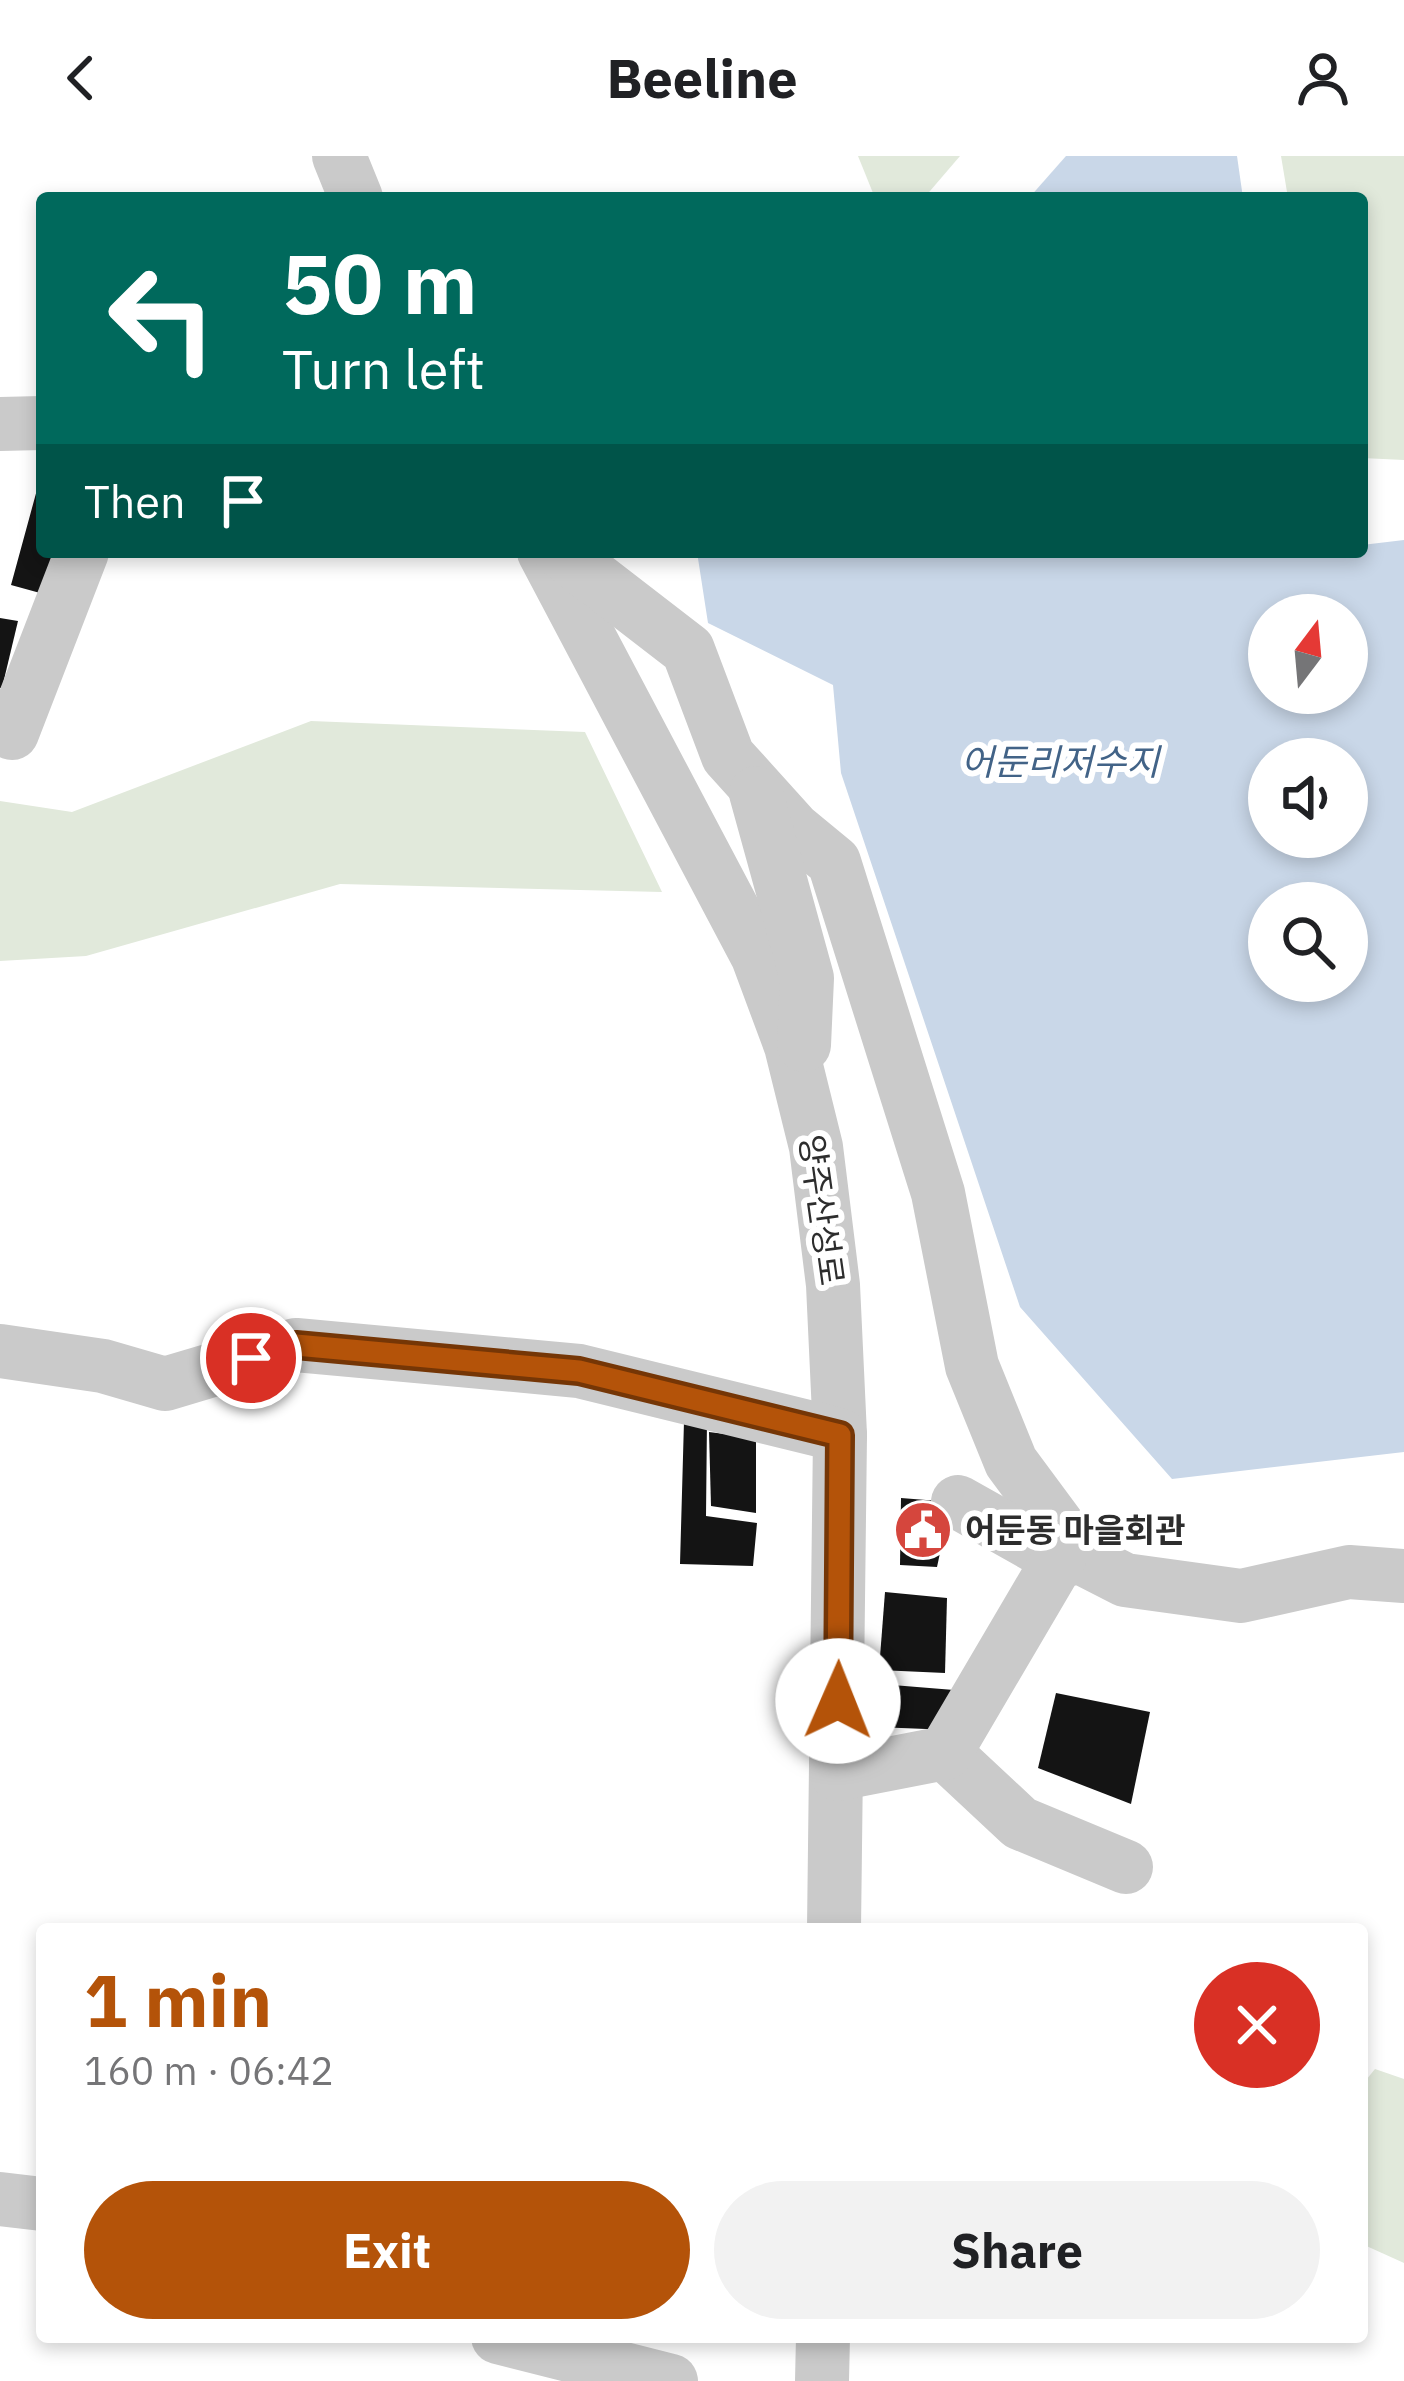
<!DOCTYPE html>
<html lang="en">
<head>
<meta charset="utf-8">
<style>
	body { margin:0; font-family:"IBM Plex Sans","Noto Sans KR",sans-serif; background:#f2f2f2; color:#202124; height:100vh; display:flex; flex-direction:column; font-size:45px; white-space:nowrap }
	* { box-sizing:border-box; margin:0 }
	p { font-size:39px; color:#757577 }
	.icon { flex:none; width:66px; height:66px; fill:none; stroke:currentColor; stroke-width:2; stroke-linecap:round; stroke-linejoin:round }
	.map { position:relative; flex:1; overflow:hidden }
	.details { position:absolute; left:36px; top:1767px; width:1332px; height:420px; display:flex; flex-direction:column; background:#fff; border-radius:12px; box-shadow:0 6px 18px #0003 }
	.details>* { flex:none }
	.hud { position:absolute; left:36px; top:36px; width:1332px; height:366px; border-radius:12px; box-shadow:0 6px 18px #0003; background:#00695c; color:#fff; overflow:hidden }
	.needle { width:78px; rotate:16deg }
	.fabs { position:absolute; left:1248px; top:438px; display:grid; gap:24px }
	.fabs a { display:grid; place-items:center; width:120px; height:120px; border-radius:50%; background:#fff; box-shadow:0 6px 18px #0003; font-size:60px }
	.pin { position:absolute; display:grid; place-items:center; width:102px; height:102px; color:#fff; margin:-51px; border:6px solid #fff; border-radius:50%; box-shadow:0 3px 12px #0007 }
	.me { position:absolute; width:132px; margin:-66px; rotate:1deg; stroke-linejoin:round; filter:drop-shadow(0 0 9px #0008) }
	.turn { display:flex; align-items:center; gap:42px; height:252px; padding:0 48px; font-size:54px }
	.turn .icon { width:156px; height:156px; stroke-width:2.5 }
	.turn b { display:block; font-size:84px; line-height:102px }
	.then { display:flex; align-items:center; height:114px; padding:0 48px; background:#0003; gap:24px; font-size:45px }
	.round { display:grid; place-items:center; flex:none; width:126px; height:126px; border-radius:63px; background:#f2f2f2 }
	.summary { display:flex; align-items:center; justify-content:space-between; height:204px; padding:0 48px }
	h1 { font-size:72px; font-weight:800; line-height:90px; color:#b45309 }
	.button { display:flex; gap:24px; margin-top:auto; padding:24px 48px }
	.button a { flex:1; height:138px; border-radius:72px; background:#b45309; color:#fff; font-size:48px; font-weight:800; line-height:138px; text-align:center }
	.button a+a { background:#f2f2f2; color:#202124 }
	header { display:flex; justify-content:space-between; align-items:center; height:156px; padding:0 48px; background:#fff; font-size:54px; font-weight:800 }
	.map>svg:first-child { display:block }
</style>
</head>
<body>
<header><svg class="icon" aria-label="back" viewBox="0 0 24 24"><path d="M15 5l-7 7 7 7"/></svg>Beeline<svg class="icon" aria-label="person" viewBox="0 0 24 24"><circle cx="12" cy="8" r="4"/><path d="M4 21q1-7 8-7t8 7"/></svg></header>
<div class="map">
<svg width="1404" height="2225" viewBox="0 0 1404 2225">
	<rect width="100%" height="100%" fill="#fff"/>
	<!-- green -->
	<g fill="#e1e9db">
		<polygon points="858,0 960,0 924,42 875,42"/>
		<polygon points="1281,0 1404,0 1404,304 1362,302 1362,42 1288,42"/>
		<polygon points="311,565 585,576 662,736 340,728 86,800 0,805 0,645 72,656"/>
		<polygon points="1375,1913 1404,1923 1404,2107 1362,2088 1362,1929"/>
	</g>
	<!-- water -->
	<g fill="#c9d7e8" fill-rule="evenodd">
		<polygon points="1066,0 1237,0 1243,42 1029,42"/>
		<path d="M1404,384V1296L1172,1323L1020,1151L841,617L833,529L708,467L697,396L1295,397L1362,396V389ZM1269,459H1347V537H1269ZM1269,603H1347V681H1269ZM1269,747H1347V825H1269Z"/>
	</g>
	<!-- building -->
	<g fill="#141414">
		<polygon points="41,319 42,396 63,396 51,440 11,429"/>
		<polygon points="0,462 18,465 2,532 0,532"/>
		<polygon points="707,1263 706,1360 757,1367 753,1410 680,1408 684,1265"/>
		<polygon points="709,1276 756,1282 756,1357 711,1350"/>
		<polygon points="901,1342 951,1346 937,1411 900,1409"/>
		<polygon points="885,1436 947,1442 945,1517 879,1514"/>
		<polygon points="880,1528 954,1534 951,1574 876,1571"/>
		<polygon points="1056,1537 1150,1556 1131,1648 1038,1612"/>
	</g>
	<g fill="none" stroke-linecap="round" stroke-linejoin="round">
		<!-- minor -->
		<g stroke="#cacaca" stroke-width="54">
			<polyline points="339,0 356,42"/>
			<polyline points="0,268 42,267"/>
			<polyline points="544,396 758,801 791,890 816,991 833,1129 840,1279 834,1773"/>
			<polyline points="561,396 688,494 728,600 794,673 834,706 938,1037 972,1210 1011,1306 1082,1402"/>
			<polyline points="12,577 82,396"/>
			<polyline points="756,637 807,822 804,889"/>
			<polyline points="0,1195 103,1210 165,1228 296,1189 579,1215 840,1279"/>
			<polyline points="958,1346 1059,1403 1082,1402 1125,1424 1241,1440 1349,1416 1404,1420"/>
			<polyline points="945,1597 1020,1667 1126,1711"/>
			<polyline points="837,1618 945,1597 1059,1403"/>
			<polyline points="0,2043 42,2048"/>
			<polyline points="498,2181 671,2225"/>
			<polyline points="822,2225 823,2181"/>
		</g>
	</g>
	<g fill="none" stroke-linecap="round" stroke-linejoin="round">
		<!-- route casing -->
		<g stroke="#753606" stroke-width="30">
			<polyline id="route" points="251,1202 296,1189 579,1215 840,1279 838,1545"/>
		</g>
		<!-- route -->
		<use href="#route" stroke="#b45309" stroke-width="21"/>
	</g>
	<!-- icons -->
	<defs>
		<g id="civic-disc" transform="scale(3)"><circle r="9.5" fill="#d5463d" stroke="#fff"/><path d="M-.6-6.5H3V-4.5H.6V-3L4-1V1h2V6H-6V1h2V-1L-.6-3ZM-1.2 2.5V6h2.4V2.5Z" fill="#fff"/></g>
	</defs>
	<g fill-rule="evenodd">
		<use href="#civic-disc" x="923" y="1374"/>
	</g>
	<g text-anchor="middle" stroke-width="12" stroke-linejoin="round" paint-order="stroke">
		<!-- street labels -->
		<g font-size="33" fill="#2d2d2d" stroke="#fff">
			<text transform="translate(822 1054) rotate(82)" y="12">양주산성로</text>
		</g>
		<!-- poi labels -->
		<g font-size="33" font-weight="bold" fill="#2d2d2d" stroke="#fff" text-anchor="start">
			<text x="965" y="1386">어둔동 마을회관</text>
		</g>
		<!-- water labels -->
		<g font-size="36" font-style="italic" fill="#426387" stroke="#fff">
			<text x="1060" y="619">어둔리저수지</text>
		</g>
	</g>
</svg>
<div class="fabs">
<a><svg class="needle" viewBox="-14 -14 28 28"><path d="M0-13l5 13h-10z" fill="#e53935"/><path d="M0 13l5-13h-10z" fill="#757577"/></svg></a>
<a><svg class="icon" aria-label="sound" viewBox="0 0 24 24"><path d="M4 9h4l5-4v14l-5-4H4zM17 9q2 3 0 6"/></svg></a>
<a><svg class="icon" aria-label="search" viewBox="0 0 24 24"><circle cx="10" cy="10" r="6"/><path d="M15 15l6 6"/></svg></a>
</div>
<div class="pin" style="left:251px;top:1202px;background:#d93025"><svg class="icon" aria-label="arrive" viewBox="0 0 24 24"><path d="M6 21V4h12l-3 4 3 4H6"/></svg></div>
<svg class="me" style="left:838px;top:1545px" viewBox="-20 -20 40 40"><circle r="19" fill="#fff"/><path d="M0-13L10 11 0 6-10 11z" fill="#b45309"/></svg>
<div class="hud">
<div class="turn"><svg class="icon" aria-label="left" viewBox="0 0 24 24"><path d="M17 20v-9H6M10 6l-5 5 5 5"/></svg><div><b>50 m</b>Turn left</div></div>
<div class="then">Then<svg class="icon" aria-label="arrive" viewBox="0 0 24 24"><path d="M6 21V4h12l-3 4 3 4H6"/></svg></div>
</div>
<section class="details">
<div class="summary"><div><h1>1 min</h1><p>160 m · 06:42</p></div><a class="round" style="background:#d93025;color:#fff"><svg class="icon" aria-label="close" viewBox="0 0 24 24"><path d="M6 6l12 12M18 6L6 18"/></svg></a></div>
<div class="button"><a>Exit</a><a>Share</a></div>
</section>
</div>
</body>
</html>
